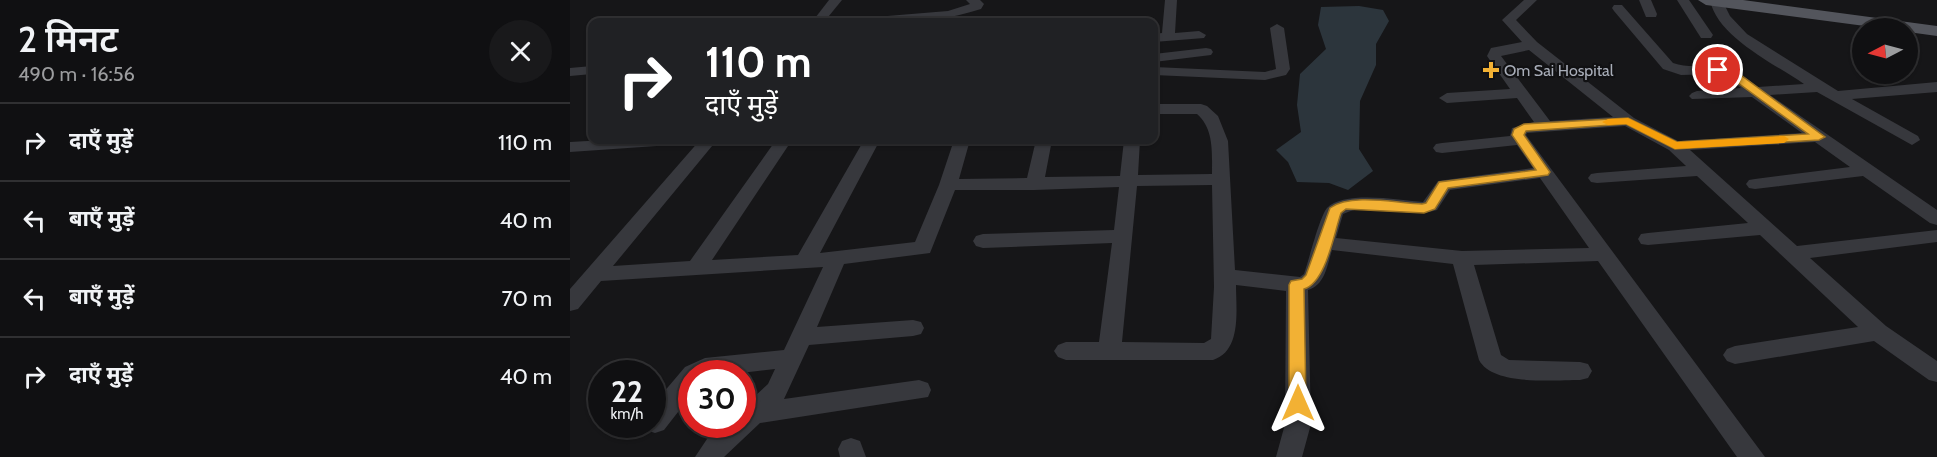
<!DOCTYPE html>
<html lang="hi">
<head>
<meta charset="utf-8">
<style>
	body { margin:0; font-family:Cabin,"Noto Sans Devanagari",sans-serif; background:#19191b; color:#f1f3f6; height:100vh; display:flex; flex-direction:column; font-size:22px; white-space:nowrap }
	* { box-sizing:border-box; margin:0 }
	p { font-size:20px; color:#9c9d9f }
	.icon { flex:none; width:33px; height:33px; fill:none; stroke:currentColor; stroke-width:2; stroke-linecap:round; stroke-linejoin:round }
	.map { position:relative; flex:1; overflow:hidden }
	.panel { display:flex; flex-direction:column; background:#101012; width:570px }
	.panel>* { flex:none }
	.banner { position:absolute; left:18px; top:18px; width:570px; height:126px; border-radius:12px; box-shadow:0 2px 4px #0004,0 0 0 2px #303032; background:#202124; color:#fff; overflow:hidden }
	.needle { width:39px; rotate:264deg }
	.tools { position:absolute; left:1282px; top:18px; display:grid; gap:12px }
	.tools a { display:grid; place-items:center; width:66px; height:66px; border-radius:50%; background:#101012; box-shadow:0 2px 4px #0004,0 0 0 2px #303032; font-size:30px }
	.speed { position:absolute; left:18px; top:360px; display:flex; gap:12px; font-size:30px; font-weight:700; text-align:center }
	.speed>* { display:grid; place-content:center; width:78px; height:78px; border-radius:50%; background:#101012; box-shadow:0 2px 4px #0004,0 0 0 2px #303032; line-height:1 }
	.speed small { font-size:15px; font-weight:400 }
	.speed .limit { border:9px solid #d22; background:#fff; color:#111 }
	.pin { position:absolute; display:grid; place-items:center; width:51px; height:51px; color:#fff; margin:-26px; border:3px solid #fff; border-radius:50%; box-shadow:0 2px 6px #0007 }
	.me { position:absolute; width:66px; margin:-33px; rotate:0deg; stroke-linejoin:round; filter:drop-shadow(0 0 4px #0008) }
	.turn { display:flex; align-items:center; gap:21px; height:126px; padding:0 18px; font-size:27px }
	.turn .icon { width:78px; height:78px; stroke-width:2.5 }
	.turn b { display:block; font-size:42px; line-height:51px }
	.round { display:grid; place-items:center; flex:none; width:63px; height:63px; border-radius:32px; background:#19191b }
	.overview { display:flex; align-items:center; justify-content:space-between; height:102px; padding:0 18px }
	h1 { font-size:36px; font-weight:600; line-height:45px }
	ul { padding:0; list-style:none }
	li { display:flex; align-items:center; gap:18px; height:78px; padding:0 18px; border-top:2px solid #303032 }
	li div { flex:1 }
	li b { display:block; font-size:22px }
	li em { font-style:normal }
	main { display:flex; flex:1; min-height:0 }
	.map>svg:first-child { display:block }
</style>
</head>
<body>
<main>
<section class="panel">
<div class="overview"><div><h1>2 मिनट</h1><p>490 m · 16:56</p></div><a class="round"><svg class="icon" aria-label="close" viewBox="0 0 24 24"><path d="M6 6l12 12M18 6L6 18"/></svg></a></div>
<ul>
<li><svg class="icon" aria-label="right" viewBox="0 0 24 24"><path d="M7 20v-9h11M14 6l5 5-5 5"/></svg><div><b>दाएँ मुड़ें</b></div><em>110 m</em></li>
<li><svg class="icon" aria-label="left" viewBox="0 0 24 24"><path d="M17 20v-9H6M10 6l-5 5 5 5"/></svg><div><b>बाएँ मुड़ें</b></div><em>40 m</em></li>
<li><svg class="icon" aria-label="left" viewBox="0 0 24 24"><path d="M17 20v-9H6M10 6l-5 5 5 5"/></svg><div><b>बाएँ मुड़ें</b></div><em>70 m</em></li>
<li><svg class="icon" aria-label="right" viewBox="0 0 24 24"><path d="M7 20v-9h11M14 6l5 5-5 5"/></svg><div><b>दाएँ मुड़ें</b></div><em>40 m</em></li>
</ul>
</section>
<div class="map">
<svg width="1367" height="457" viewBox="0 0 1367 457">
	<rect width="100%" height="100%" fill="#161618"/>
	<!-- water -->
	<polygon fill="#2c353c" points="789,6 813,10 819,21 806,44 806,65 790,101 789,149 803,171 778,190 759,183 727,182 718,162 706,150 731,132 727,105 730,74 756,49 748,25 751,7"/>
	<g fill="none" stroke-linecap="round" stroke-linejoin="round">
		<!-- minor -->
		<g fill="#37383d" fill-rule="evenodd">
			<polygon points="259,0 272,0 254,22 242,22"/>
			<path d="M396,0H410L414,4L411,9C372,21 328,27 286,22L293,18L378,11L400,4Z"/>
			<polygon points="595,0 607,0 605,33 629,31 636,35 634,38 584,42 584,34 592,33"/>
			<path d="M954,0H967L946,20L967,42L1064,118L1108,141L1232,133L1182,97L1122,99L1119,96L1122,93L1127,91L1171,88L1159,79L1146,74L1111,75L1093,69L1044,11L1042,8L1044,5H1052L1103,63C1117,68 1131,65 1146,66C1162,66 1176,78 1188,87L1234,84C1205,64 1147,37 1140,0H1152L1160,16L1177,34L1268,91L1367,82V92L1282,99L1348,136L1350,140L1342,145L1247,92L1200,95L1367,210V225L1360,223L1293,176L1185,189L1179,188L1176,184L1179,180L1185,179L1280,167L1245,142L1120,150L1227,246L1367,230V242L1240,258L1316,326L1367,361V382L1359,380L1304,341L1165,364L1157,361L1153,355L1157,349L1165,346L1288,327L1190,235L1078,245L1071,244L1068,239L1071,234L1078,233L1178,223L1127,176L1027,183L1021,182L1018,178L1021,174L1027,173L1116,166L1099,150L1055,126L957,133L956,135L1195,457H1167L1028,261L904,265L931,355L939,360L1010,362L1018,364L1022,371L1018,378L1010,380C983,380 923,386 909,360L883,264L762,250C757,266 755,285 738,290L741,424L732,457H706L715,424L716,291L666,285C666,310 672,351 643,360H496L488,357L484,351L488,345L496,342H529L542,243L413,248L406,246L403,241L406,236L413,234L544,230L549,187L464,190H385L360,253L274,264L247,327L343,320L351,322L354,328L351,334L343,336L239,345L214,399L349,380L358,383L361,390L358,397L190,423L154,457H125L139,436L152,424H172V408L198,384L205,369L162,374H122V394L94,430L85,433L76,430L73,424H82V406L115,367L135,358L214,350L253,267L31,281L8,309L0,311V289L130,140H147L43,266L120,261L206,140H222L142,260L228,255L294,140H310L250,253L345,242L369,185L384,140H400L389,179L457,178L466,140H482L475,177L550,176L554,140H570L568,175L642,174C642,152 644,129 627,114H584V104H631L637,106L648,116L658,141L665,270L730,277L734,274C739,260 749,218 757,208C773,190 831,200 853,202L868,181L963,168L947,145L872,153L866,152L863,148L866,144L872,143L940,136L942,128L964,122L947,98L877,103L869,98L877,93L940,89L917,56L921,48L952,42L932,20ZM959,50L1043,117L980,121L931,56ZM970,178L1019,248L892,251L766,238L773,214C802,199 837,220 867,210L880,190ZM642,185L644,287L641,339L634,343L552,342L567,186Z"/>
			<polygon points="1069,0 1081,0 1087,14 1086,17 1076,17"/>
			<polygon points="1107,0 1119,0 1143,35 1141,38 1131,38"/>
			<polygon points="707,24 714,28 720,69 716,75 695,80 584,75 584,67 695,72 706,69 700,28"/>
			<polygon points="636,48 641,49 643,52 641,55 584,62 584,54"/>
			<polygon points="22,66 22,74 0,76 0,68"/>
			<polygon points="35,140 109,140 101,145 0,152 0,142"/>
			<polygon points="281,438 290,441 296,457 270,457 268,449 272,441"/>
		</g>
		<!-- major -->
		<polygon fill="#53555c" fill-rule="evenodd" points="1128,0 1173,0 1367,26 1367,36 1338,32 1338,28 1310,28 1136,5"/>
	</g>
	<!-- route -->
	<path fill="#f2b134" stroke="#9d7322" stroke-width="1.5" d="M1148,67L1168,73L1255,137L1249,140L1105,149L1056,124L956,131L954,135L980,172L978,175L878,188L865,209L854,213L776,209L771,213C764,233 756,283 734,289L736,403L734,408L728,410L721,408L719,403V285L721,281L732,279L736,275L760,208C781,193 826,203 852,204L856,203L869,182L966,170L942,135L944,129L954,124L1058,118L1107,142L1238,134L1161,78L1145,72V68Z"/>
	<!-- slow -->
	<polygon fill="#f59e0b" points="1058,118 1107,142 1214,136 1219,139 1214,143 1105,149 1056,124 1038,125 1032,122 1038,119"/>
	<!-- markers -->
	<path fill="#f2b134" stroke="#111113" stroke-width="2" d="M918 61h6v6h6v6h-6v6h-6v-6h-6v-6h6z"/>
	<g text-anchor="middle" stroke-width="4.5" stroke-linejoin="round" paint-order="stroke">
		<!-- far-poi labels -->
		<g font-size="16" fill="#a8adb8" stroke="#111113" text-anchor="start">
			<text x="934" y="76">Om Sai Hospital</text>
		</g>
	</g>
</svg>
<div class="tools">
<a><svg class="needle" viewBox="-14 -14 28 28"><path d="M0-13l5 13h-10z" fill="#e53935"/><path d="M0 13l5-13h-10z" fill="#9c9d9f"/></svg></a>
</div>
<div class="speed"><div>22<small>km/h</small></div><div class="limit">30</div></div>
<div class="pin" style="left:1148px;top:70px;background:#d93025"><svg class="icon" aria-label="arrive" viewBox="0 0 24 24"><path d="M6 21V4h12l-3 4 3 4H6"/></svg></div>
<svg class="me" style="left:728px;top:403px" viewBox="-20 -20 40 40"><path d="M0-17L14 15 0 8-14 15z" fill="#f2b134" stroke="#fff" stroke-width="4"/></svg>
<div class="banner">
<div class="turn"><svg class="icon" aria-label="right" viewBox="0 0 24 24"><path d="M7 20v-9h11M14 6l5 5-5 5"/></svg><div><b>110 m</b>दाएँ मुड़ें</div></div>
</div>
</div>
</main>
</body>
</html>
